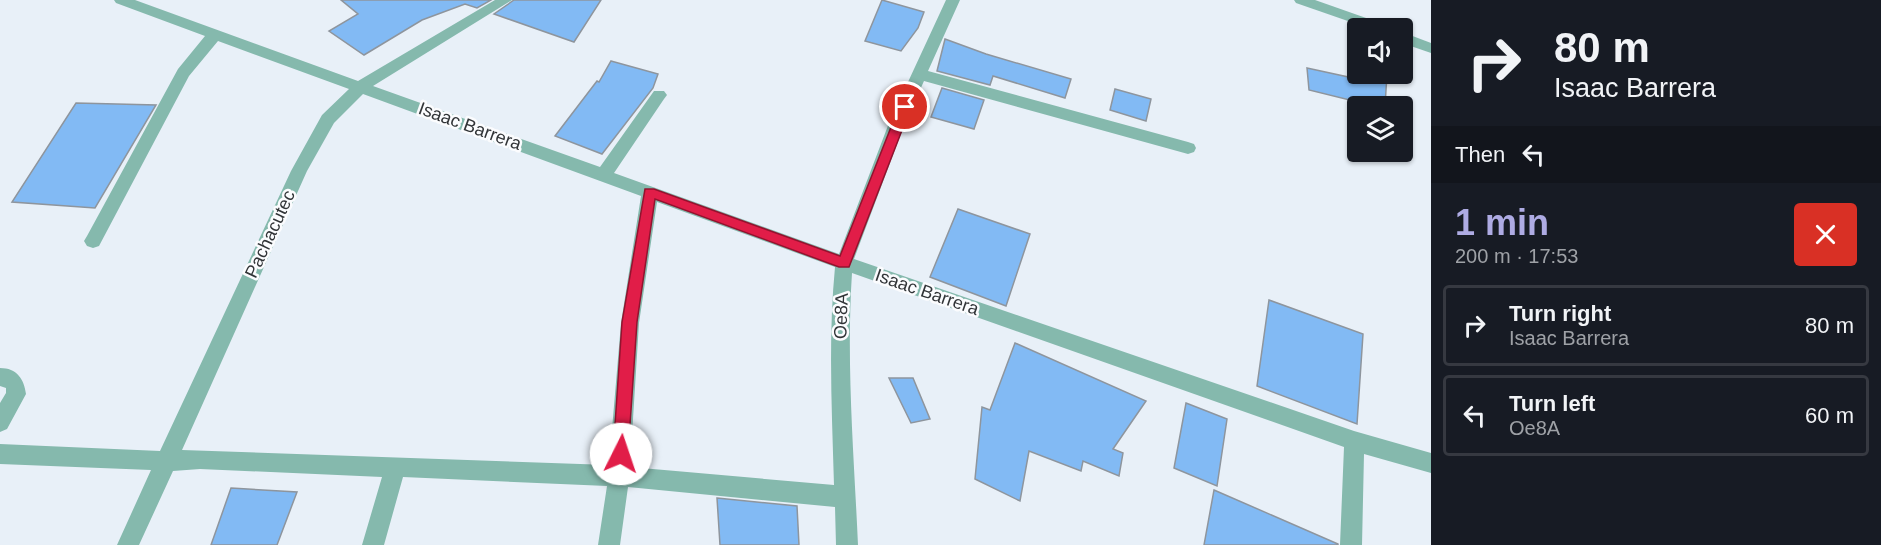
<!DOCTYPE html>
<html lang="en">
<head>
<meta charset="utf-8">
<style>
	body { margin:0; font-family:Arial,sans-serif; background:#242831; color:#f1f3f6; height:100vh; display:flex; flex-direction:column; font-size:22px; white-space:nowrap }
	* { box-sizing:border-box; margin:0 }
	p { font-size:20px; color:#9ea1a6 }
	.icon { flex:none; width:33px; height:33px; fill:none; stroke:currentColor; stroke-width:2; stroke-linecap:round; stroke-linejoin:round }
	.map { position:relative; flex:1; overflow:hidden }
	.details { display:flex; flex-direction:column; background:#171b24; width:450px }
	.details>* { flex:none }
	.hud { background:#171b24; color:#f1f3f6; overflow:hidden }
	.fabs { position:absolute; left:1347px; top:18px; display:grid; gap:12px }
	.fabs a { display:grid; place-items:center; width:66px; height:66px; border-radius:6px; background:#171b24; box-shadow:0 2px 4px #0004; font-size:30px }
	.pin { position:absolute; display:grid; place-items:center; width:51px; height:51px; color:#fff; margin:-26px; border:3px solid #fff; border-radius:50%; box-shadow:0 2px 6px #0007 }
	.me { position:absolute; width:66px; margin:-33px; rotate:4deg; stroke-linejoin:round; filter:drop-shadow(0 0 4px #0008) }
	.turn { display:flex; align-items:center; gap:21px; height:126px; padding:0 24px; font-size:27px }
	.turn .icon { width:78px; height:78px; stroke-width:2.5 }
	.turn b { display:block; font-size:42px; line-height:51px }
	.then { display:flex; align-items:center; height:57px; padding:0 24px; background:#0003; gap:12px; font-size:22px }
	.round { display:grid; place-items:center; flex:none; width:63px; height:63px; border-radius:6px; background:#242831 }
	.headline { display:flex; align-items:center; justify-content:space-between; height:102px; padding:0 24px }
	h1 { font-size:36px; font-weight:700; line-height:45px; color:#aeabe3 }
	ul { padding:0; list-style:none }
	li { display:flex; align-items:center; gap:18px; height:81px; margin:0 12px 9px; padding:0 12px; border:3px solid #363941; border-radius:6px }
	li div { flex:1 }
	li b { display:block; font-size:22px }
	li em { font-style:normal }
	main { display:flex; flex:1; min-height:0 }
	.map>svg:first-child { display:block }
</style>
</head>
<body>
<main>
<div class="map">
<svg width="1431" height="545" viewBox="0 0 1431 545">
	<rect width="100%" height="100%" fill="#e8f0f8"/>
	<!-- building -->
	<g fill="#82baf4" stroke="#8e959d" stroke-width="1.5">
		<polygon points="341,0 491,0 477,8 465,4 422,20 364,55 329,31 358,14"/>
		<polygon points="514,0 601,0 574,42 494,14"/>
		<polygon points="882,0 924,12 918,28 901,51 865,41"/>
		<polygon points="945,39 986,54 1071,79 1065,98 993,76 990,85 937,71"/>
		<polygon points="611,61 658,74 653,88 602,154 555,136 597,81 599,82"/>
		<polygon points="1307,68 1367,81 1368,74 1387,74 1385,106 1374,106 1309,90"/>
		<polygon points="942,88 984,100 974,129 931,117"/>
		<polygon points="1115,89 1151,99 1146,121 1110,110"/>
		<polygon points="76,103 156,105 95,208 12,202"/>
		<polygon points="958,209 1030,234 1006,306 930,277"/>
		<polygon points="1269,300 1363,334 1357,424 1257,386"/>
		<polygon points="1015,343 1146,401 1113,449 1123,453 1119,476 1083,461 1081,471 1029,451 1020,501 975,479 982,407 990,410"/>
		<polygon points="889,378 913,378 930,419 911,423"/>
		<polygon points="1186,403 1227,419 1217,486 1174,468"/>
		<polygon points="231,488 297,492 277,545 211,545"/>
		<polygon points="1214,490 1338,544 1338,545 1204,545"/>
		<polygon points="717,498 797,506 799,545 720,545"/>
	</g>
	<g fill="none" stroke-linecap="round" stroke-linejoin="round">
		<!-- minor -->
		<g fill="#85b9ad" fill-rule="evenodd">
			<path d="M114,0H135L358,81L495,0H512L373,86L600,167L654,91H664L667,95L664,99L614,173L839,254L889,123L946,0H960L928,71L1188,142L1194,144L1196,148L1194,152L1188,154L924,81L905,123L854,259L1354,431L1431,453V473L1364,454L1362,545H1340L1344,447L852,273C846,364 854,455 858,545H836L835,507L628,487L620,545H598L607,486L403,477L384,545H362L382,477L200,469L173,471L139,545H117L151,470L0,464V444L160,451L291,171L322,115L349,89L218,41L189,76L99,246L93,248L87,246L84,241L87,236L178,69L205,36L116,3ZM363,94L641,196L621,323L609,465L182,450L307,171L334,123ZM657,202L835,267C828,340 832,412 834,485L630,467L639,323Z"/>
			<polygon points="1294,0 1315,0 1386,25 1388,28 1368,28 1296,3"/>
			<polygon points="1402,32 1431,43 1431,53 1402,43"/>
			<path d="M0,368C17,368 24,379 26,394L7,429L0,432V403L6,393V388L0,386Z"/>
		</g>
	</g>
	<!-- route -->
	<polygon fill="#e11d48" stroke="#92132f" stroke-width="1.5" points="905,102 911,107 849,267 839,267 655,199 637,322 628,454 626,459 621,462 615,459 613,454 622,322 645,189 654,189 840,256 899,107"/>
	<g text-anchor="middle" stroke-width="5" stroke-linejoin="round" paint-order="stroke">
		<!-- street labels -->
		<g font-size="18" fill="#313437" stroke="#fbfcfe">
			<text transform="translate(470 126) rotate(20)" y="6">Isaac Barrera</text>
			<text transform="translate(270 234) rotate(-65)" y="6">Pachacutec</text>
			<text transform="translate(927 292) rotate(19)" y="6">Isaac Barrera</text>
			<text transform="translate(841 316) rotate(-88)" y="6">Oe8A</text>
		</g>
	</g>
</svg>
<div class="fabs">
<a><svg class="icon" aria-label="sound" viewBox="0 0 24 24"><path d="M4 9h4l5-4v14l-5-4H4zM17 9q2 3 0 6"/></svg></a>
<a><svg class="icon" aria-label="layers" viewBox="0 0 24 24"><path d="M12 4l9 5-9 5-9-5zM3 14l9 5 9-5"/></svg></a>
</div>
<div class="pin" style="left:905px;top:107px;background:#d93025"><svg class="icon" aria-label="arrive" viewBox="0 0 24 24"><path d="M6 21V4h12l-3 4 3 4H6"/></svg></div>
<svg class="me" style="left:621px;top:454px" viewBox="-20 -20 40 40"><circle r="19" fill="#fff"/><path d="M0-13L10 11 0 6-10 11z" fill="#e11d48"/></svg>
</div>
<section class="details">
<div class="hud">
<div class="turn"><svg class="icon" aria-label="right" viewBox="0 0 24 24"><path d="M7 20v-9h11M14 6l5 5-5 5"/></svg><div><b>80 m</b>Isaac Barrera</div></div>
<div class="then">Then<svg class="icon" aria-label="left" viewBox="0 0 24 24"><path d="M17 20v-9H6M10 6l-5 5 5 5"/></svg></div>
</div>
<div class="headline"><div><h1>1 min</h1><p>200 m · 17:53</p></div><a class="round" style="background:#d93025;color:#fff"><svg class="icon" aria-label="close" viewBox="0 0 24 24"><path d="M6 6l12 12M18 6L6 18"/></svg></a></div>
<ul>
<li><svg class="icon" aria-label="right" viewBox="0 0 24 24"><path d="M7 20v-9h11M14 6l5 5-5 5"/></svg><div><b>Turn right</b><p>Isaac Barrera</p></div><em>80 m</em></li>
<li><svg class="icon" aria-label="left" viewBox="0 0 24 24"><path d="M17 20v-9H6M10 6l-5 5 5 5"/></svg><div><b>Turn left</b><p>Oe8A</p></div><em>60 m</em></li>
</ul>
</section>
</main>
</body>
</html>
